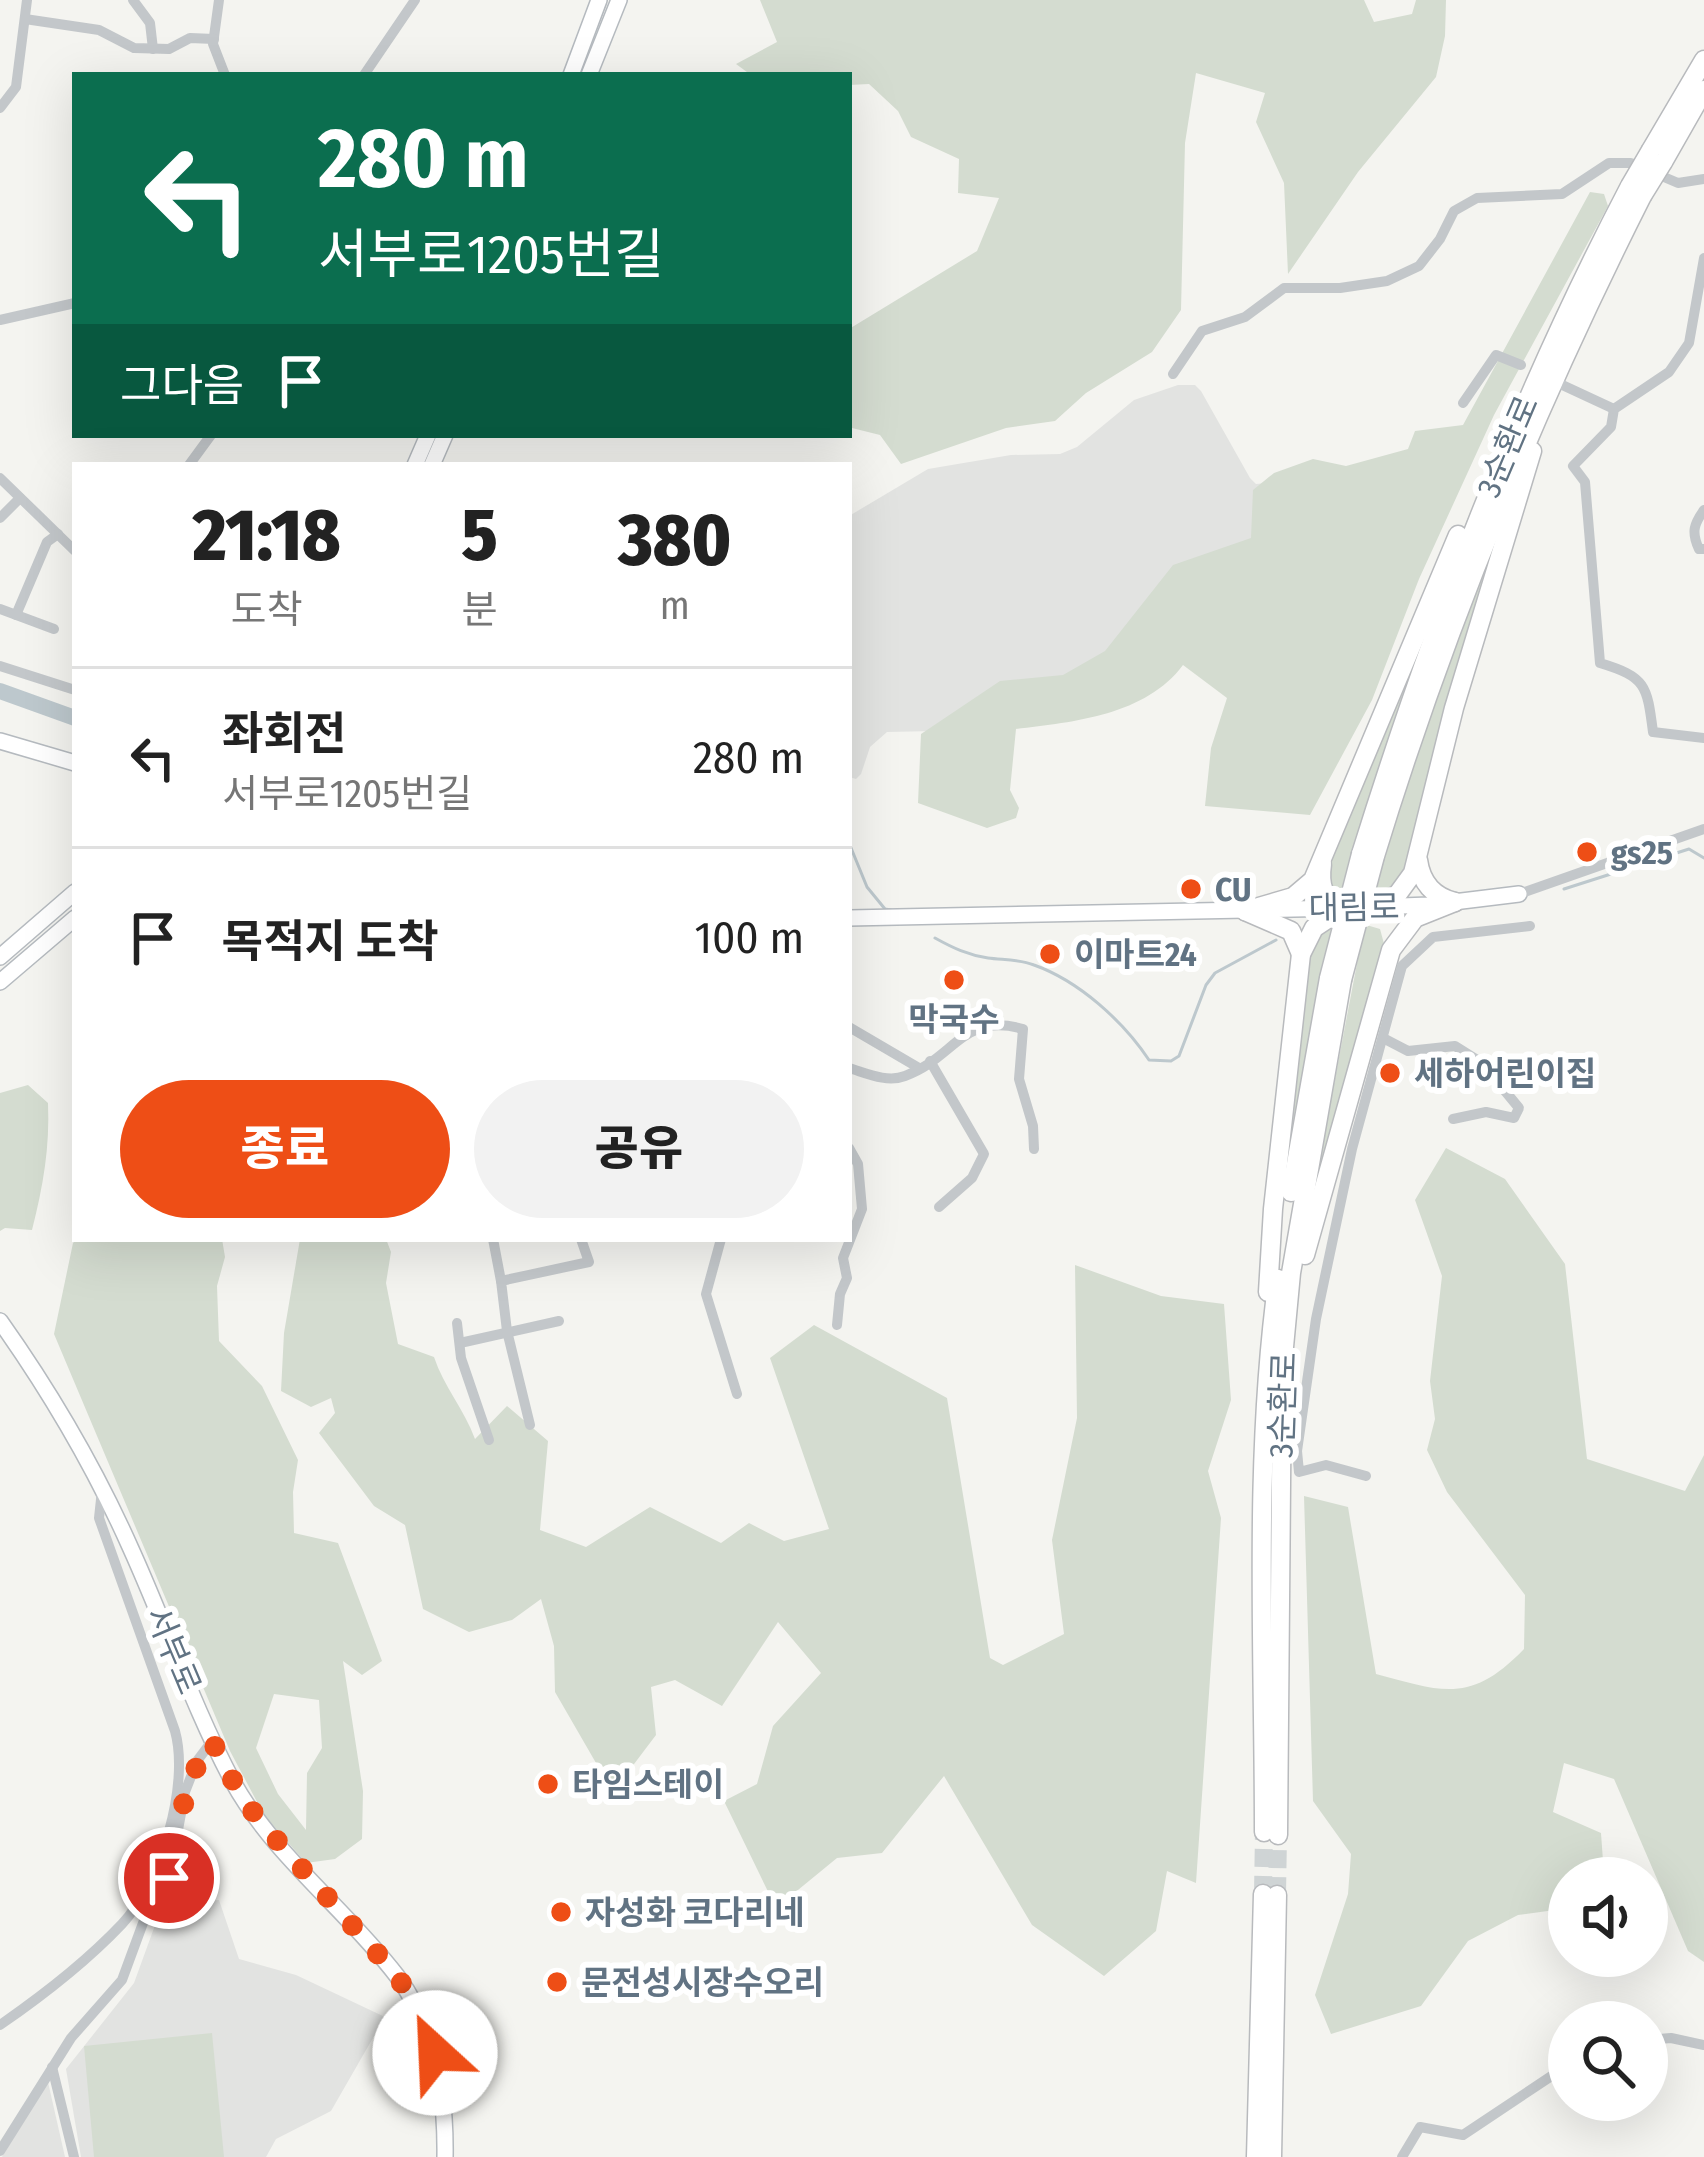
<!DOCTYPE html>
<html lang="ko">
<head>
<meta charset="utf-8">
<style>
	body { margin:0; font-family:"Fira Sans Condensed","Noto Sans KR",sans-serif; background:#f2f2f2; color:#222; height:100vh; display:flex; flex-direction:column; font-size:45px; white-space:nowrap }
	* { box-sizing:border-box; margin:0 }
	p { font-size:39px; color:#767676 }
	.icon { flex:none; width:66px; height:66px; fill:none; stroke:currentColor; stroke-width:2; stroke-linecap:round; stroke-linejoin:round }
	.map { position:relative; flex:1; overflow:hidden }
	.side { position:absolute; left:72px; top:462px; width:780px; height:780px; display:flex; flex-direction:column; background:#fff; border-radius:0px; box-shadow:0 12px 48px #0002 }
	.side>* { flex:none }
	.top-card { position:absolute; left:72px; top:72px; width:780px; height:366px; border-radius:0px; box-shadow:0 12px 48px #0002; background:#0b6e4f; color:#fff; overflow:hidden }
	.fabs { position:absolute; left:1548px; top:1857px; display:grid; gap:24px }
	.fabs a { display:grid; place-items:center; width:120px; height:120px; border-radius:50%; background:#fff; box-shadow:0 12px 48px #0002; font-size:60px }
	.pin { position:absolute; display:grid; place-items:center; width:102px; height:102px; color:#fff; margin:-51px; border:6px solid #fff; border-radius:50%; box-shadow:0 3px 12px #0007 }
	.me { position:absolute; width:132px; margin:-66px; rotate:335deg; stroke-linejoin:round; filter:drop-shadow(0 0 9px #0008) }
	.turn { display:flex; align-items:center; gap:42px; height:252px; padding:0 48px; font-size:54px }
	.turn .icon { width:156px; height:156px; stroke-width:2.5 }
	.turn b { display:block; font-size:84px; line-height:102px }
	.then { display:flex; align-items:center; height:114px; padding:0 48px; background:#0003; gap:24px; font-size:45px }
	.eta { display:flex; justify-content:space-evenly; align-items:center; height:204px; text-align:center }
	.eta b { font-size:72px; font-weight:800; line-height:84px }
	.primary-button { display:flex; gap:24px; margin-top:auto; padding:24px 48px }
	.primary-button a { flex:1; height:138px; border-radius:72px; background:#ee4e16; color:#fff; font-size:48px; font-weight:800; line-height:138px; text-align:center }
	.primary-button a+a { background:#f2f2f2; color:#222 }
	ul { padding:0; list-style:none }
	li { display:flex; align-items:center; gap:36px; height:180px; padding:0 48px; border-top:3px solid #e0e0e0 }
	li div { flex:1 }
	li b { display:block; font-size:45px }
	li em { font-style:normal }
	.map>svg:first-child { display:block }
</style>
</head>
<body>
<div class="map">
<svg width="1704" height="2157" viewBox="0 0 1704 2157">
	<rect width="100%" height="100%" fill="#f4f4f0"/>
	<!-- built -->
	<g fill="#e2e3e1">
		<polygon points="1178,385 1195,385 1201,391 1250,478 1256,484 1266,483 1325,556 1107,692 935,731 887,732 870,747 861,774 856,779 849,777 849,516 928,469 1011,455 1060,454 1077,447 1134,400"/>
		<polygon points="219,1900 239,1959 296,1975 385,2017 331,2111 276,2139 266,2157 81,2157 66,2069 134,1983 162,1906"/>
		<polygon points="48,2082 65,2157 2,2157"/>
	</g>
	<!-- green -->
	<g fill="#d4dcd0" fill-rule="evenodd">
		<polygon points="760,0 1364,0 1374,22 1412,14 1416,0 1446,0 1445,36 1436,77 1358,172 1288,274 1284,183 1256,122 1265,93 1196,73 1185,143 1181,310 1152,352 1086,393 1055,421 1006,428 901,464 880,435 852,428 849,329 977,251 999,198 958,193 959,159 911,137 898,111 869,84 849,85 849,75 751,75 736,64 777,42"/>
		<path d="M1590,192L1604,194L1608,206L1494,415L1419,579L1372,700L1310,815L1205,806L1211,748L1227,698L1183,665C1146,715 1074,722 1016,729L1010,790L1019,808L1016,818L987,828L918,803L921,734L1000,681L1063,675L1105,651L1173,565L1251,538L1253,490L1274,473L1313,459L1346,466L1408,449L1415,431L1463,425Z"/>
		<polygon points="1510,500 1413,851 1400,885 1379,895 1336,897 1325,873 1470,513 1474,514 1389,736 1351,854 1381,858 1408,763"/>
		<path d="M1363,924L1380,929L1386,951L1307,1225L1360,948L1328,944L1278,1227L1306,955C1324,924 1328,925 1363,924Z"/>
		<path d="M28,1085L48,1103C50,1147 43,1187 32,1230L5,1228L0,1231V1093Z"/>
		<path d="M1446,1148L1505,1179L1565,1264L1587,1459L1685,1491L1704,1455V1962L1688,1951L1614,1779L1564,1763L1553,1812L1601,1833L1603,1861L1586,1878H1569V1895L1555,1910L1518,1915L1468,1941L1421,2006L1331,2034L1315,1995L1348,1894L1351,1854L1313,1801L1304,1496L1348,1507L1376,1674C1443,1692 1471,1704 1524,1649L1525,1595L1447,1492L1427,1450L1435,1419L1430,1381L1442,1276L1415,1200Z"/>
		<path d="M77,1239H222L225,1257L217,1286L219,1341L262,1386L298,1460L293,1492L294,1533L338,1543L382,1661L362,1675L343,1661L363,1791L362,1839L335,1859L306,1863L264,1815L230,1751L54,1334L73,1243ZM274,1694L319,1700L322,1748L307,1773L306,1830L278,1794L256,1748Z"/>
		<path d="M300,1239H386L391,1252L386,1283L398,1344L434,1357C444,1387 464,1409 475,1439L507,1406L548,1441L540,1530L586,1547L650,1507L721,1543L749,1523L784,1541L829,1529L770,1358L814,1325L947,1398L990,1658L1003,1665L1064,1634L1052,1540L1077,1418L1075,1265L1161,1296L1224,1304L1231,1400L1208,1471L1221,1518L1196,1883L1167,1871L1156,1931L1104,1976L1032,1925L944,1776L882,1853L837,1858L776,1908L724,1801L757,1784L773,1726L821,1673L778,1622L722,1706L675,1680L651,1687L656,1735L628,1772L607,1782L555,1692L554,1646L541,1599L512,1620L469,1632L423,1609L405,1525L374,1506L319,1433L335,1413L331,1398L311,1407L281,1391L284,1333Z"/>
		<polygon points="212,2033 224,2157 94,2157 84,2046"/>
	</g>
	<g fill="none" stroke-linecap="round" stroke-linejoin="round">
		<!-- stream -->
		<g stroke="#bdc8cd" stroke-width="3">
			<polyline points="849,843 867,887 885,909 891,910"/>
			<polyline points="1564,889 1689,849 1704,858"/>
			<path d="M935,938C953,948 968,955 988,958C1003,960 1020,959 1034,965C1079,981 1123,1021 1149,1060L1171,1061L1179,1056L1206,985L1215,973L1276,940"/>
		</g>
		<!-- river -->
		<polyline stroke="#bdc8cd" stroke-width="16" points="0,691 75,718"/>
		<!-- highway-tunnel -->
		<g stroke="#cfd4d5" stroke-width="18" stroke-dasharray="18 9" stroke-linecap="butt">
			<polyline points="1263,1894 1264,1832"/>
			<polyline points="1277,1895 1278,1835"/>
		</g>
		<!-- secondary casing -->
		<g stroke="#b5babf" stroke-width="18">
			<g id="secondary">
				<polyline points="571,75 599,0"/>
				<polyline points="589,75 619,0"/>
				<polyline points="415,465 428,435"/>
				<polyline points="432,465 445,435"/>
				<polyline points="0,741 75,763"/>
				<polyline points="1373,907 1429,905 1519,894"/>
				<polyline points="849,918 1343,908"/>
				<polyline points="0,957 75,892"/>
				<polyline points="0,982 75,918"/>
				<path d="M0,1321C51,1393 95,1468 131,1549C166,1626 193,1707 233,1782C274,1856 346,1909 397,1976C436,2028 446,2094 445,2157"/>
			</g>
		</g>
		<!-- highway casing -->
		<g stroke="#b8babd" stroke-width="21">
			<g id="highway">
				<polyline points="1651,150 1704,60"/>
				<polyline points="1663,162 1704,90"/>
				<path d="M1361,854C1433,623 1518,400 1630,186"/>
				<path d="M1375,856C1445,627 1534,410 1642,196"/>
				<path d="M1418,860C1421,882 1433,897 1455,902"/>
				<path d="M1322,864C1319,885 1323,901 1344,908"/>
				<polyline points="1367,907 1397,895 1413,873 1454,708 1532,451"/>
				<polyline points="1245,911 1293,897 1313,880 1458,535"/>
				<polyline points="1245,911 1291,931 1301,954"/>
				<polyline points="1291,1192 1329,978"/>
				<polyline points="1305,1255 1391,950 1415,918 1455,902"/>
				<polyline points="1268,1292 1273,1209 1301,954 1314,928 1344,908"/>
				<path d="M1264,1832C1264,1649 1253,1461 1278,1279"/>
				<polyline points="1278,1835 1282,1368 1291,1273 1342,980"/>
				<polyline points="1256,2157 1263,1894"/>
				<polyline points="1272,2157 1277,1895"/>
			</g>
		</g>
		<!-- street -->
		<g stroke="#c3c7ca" stroke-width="10">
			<polyline points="133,0 150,23 153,49"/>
			<polyline points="219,0 213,44 225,75"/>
			<polyline points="25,19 99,30 134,48 169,49 190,38 214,39"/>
			<polyline points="364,75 415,0"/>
			<polyline points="0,108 16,87 27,0"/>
			<path d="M1704,258L1689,343L1669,372L1614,409L1611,427L1573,466L1585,482L1600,663C1646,677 1647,685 1653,732L1704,738"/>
			<polyline points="0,320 75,303"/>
			<polyline points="1173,374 1202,331 1245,317 1284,288 1340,288 1387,281 1419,266 1440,239 1454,211 1477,198 1562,194 1609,163 1631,163 1678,183 1704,179"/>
			<polyline points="1558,383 1614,409"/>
			<polyline points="1463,403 1496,355 1521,365"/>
			<polyline points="189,465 211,435"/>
			<polyline points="0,478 75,551"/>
			<path d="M1704,510C1694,524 1691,532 1699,549H1704"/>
			<polyline points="0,518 20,498"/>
			<polyline points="0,609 54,629"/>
			<polyline points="16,615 47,542 58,534"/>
			<polyline points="0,666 75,690"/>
			<polyline points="1519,894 1704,829"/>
			<polyline points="849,1027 919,1068"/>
			<polyline points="1383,1038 1408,1051 1455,1046 1482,1063 1519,1108 1514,1118 1486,1112 1453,1119"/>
			<polyline points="930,1061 984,1154 972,1178 939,1207"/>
			<path d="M849,1068C866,1073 887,1083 905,1076C955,1058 962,1012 1023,1029L1019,1079L1033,1126L1034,1149"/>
			<polyline points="493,1239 501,1281"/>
			<polyline points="721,1239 706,1294 737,1394"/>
			<polyline points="457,1323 461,1358 489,1440"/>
			<polyline points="837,1325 840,1294 847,1278 843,1258 862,1209 858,1164 849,1148"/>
			<polyline points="460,1343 559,1321"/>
			<polyline points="530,1425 507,1331 501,1281 589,1262 581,1239"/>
			<polyline points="1366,1476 1326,1465 1299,1472 1297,1451 1316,1319 1352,1149 1402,966 1433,937 1530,926"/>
			<path d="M0,2025C42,1996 87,1961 122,1924C161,1882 190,1785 175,1731L99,1518L102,1490"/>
			<polyline points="1647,2040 1671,2038 1704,2045"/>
			<polyline points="52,2067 74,2157"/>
			<polyline points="0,2151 71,2038 122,1980 143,1923 169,1878 185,1792 197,1761 212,1741"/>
			<polyline points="1402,2157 1420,2127 1463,2135 1565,2067 1569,2056"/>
		</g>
		<!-- secondary -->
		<use href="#secondary" stroke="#fff" stroke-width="15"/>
		<!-- highway -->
		<use href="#highway" stroke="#fff" stroke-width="18"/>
		<!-- highway-bridge casing -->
		<g stroke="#b8babd" stroke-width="21" stroke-linecap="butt">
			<g id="highway-bridge">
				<polyline points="1630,186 1651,150"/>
				<polyline points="1642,196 1663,162"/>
				<polyline points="1329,978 1361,854"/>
				<polyline points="1342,980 1375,856"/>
			</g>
		</g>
		<!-- highway-bridge -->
		<use href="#highway-bridge" stroke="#fff" stroke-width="18"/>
	</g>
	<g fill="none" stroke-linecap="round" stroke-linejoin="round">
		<!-- route -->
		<path stroke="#ee4e16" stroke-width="21" stroke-dasharray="0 37.8" d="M169,1878C179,1830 182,1781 212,1741L240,1794L259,1820L399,1978L435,2053"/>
	</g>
	<!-- markers -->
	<g fill="#ee4e16" stroke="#fff" stroke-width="4.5">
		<circle cx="1587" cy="852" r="12"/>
		<circle cx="1191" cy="889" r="12"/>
		<circle cx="1050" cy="954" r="12"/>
		<circle cx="954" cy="980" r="12"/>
		<circle cx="1390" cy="1073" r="12"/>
		<circle cx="548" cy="1784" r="12"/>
		<circle cx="561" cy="1912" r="12"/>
		<circle cx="557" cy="1982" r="12"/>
	</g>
	<g text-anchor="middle" stroke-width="12" stroke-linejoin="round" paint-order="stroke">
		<!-- street labels -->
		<g font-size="33" fill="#617383" stroke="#fff">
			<text transform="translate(1507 446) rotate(-67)" y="12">3순환로</text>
			<text transform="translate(1354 907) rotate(-1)" y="12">대림로</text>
			<text transform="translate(1282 1405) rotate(-88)" y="12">3순환로</text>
			<text transform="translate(174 1650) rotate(67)" y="12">서부로</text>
		</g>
		<!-- poi labels -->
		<g font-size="33" font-weight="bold" fill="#617383" stroke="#fff" text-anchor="start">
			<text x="1611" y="864">gs25</text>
			<text x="1215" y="901">CU</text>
			<text x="1074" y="966">이마트24</text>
			<text x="954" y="1031" text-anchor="middle">막국수</text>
			<text x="1414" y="1085">세하어린이집</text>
			<text x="572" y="1796">타임스테이</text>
			<text x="585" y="1924">자성화 코다리네</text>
			<text x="581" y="1994">문전성시장수오리</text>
		</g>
	</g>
</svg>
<div class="fabs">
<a><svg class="icon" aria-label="sound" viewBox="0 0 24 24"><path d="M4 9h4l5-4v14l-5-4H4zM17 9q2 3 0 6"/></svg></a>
<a><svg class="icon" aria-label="search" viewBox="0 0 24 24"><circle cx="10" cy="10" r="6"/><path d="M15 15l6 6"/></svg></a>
</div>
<div class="pin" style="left:169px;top:1878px;background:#d93025"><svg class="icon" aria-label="arrive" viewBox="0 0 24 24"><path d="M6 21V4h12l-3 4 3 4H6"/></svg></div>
<svg class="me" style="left:435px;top:2053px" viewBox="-20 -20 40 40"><circle r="19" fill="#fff"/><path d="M0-13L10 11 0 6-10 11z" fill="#ee4e16"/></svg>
<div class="top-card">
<div class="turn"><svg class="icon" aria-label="left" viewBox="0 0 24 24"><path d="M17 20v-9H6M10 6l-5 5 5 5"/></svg><div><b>280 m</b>서부로1205번길</div></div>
<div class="then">그다음<svg class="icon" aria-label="arrive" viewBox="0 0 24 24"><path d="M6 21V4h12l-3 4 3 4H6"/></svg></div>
</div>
<section class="side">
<div class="eta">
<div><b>21:18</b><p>도착</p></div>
<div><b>5</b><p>분</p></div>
<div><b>380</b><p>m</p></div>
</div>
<ul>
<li><svg class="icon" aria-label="left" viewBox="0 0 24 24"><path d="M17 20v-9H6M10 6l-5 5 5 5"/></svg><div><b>좌회전</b><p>서부로1205번길</p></div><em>280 m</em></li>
<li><svg class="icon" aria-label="arrive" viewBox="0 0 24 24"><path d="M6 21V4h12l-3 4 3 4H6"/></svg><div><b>목적지 도착</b></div><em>100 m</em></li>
</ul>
<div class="primary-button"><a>종료</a><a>공유</a></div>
</section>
</div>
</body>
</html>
